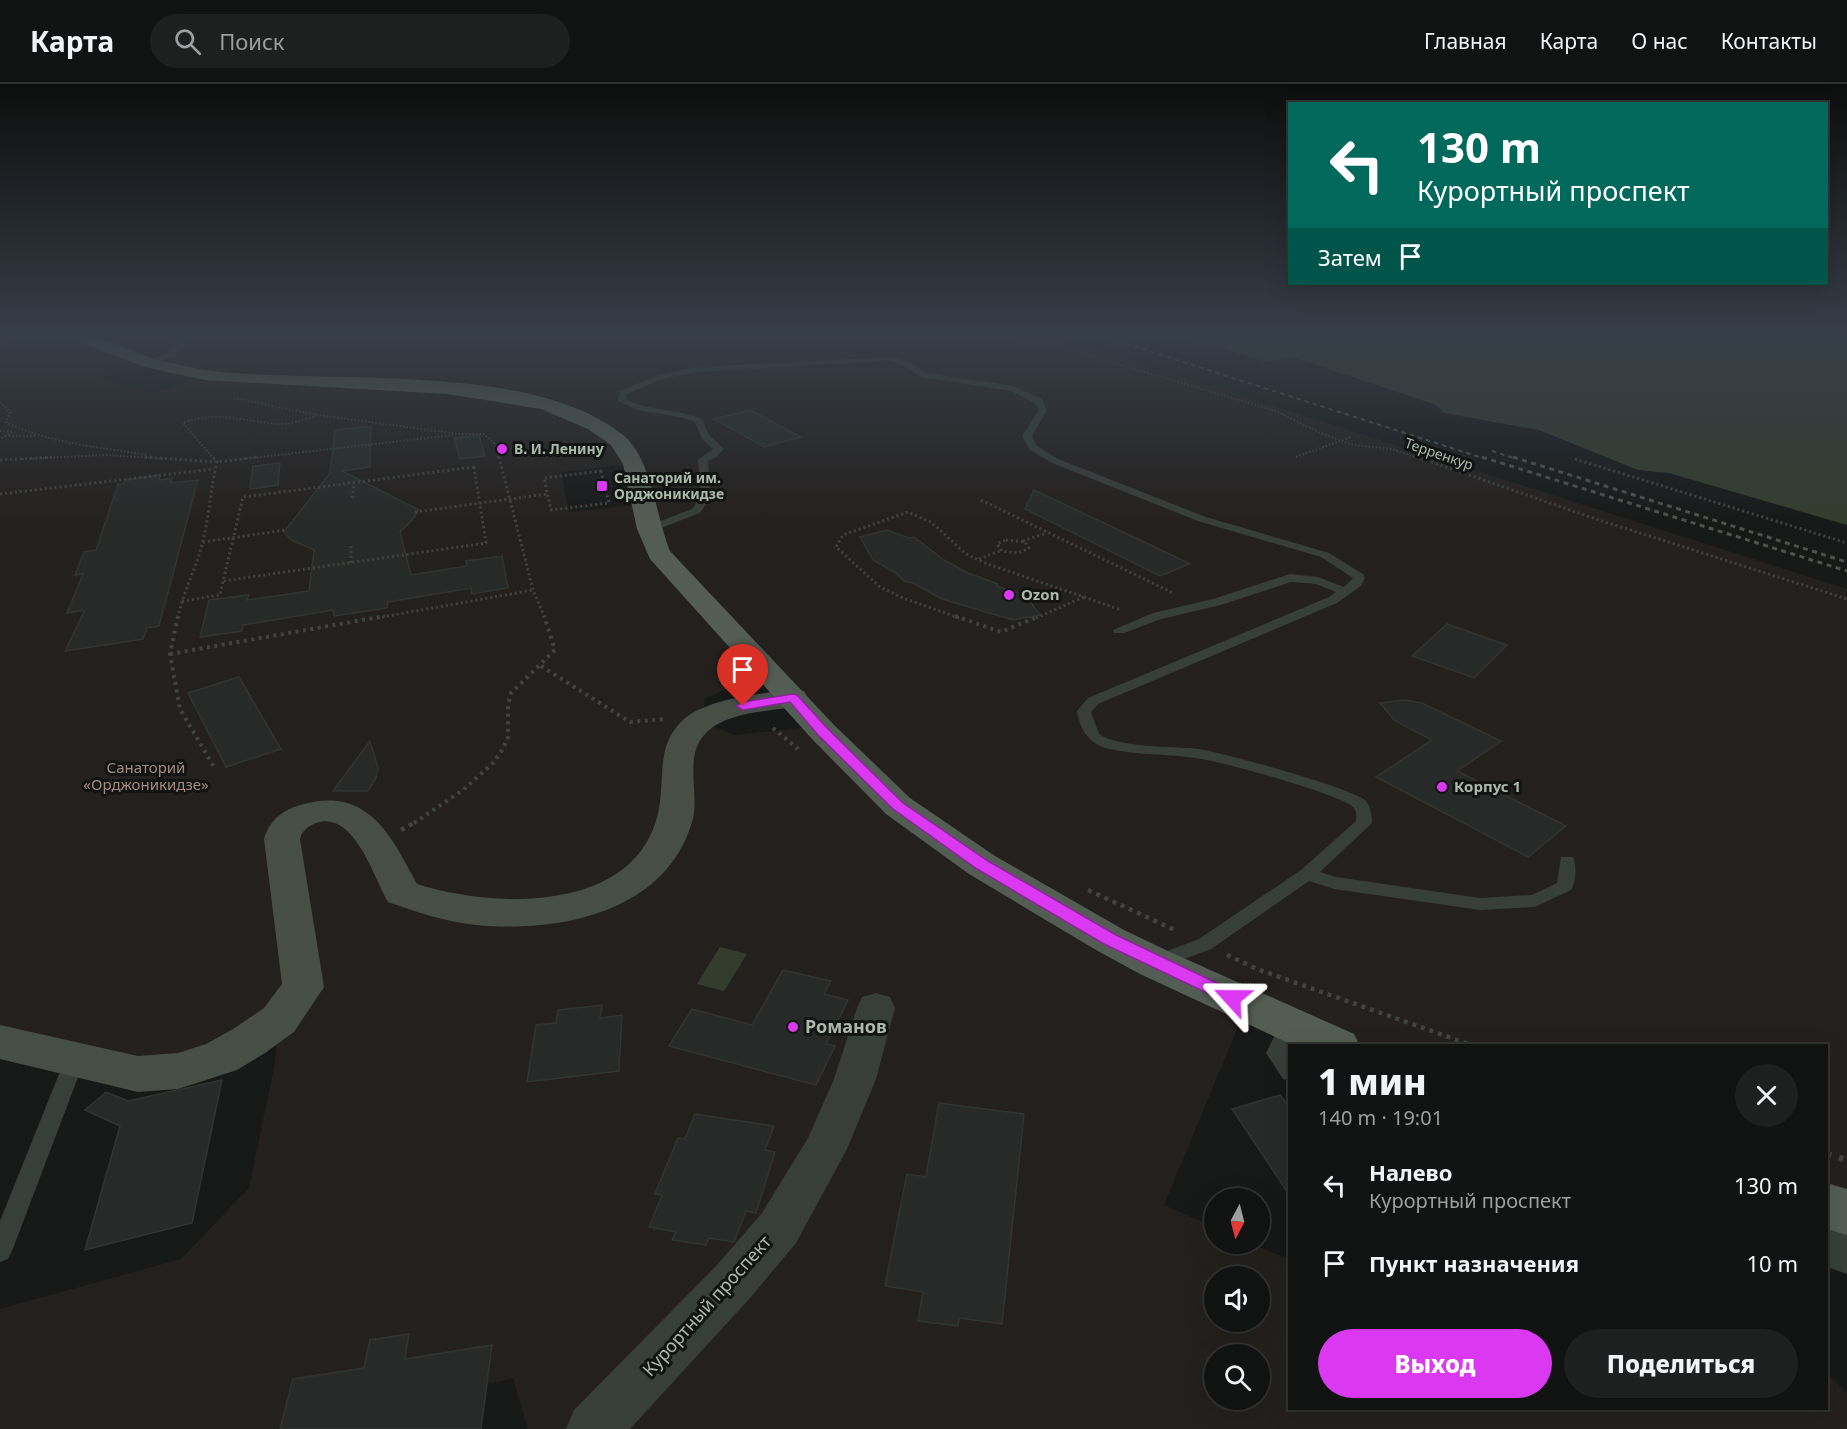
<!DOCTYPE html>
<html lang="ru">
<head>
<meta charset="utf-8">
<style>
	body { margin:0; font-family:"Noto Sans",sans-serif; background:#1e2020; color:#f1f3f6; height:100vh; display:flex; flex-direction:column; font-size:22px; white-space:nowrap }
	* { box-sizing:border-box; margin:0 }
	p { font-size:20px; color:#9c9e9f }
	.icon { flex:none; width:33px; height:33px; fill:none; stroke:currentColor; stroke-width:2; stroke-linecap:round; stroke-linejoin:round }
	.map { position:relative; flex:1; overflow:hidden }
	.side { position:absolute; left:1288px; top:960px; width:540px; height:366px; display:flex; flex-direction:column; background:#111312; border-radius:0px; box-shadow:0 6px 24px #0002,0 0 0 2px #303232 }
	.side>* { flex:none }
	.hud { position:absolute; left:1288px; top:18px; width:540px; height:183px; border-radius:0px; box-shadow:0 6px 24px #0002,0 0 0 2px #303232; background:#00695c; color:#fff; overflow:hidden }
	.needle { width:39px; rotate:187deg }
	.controls { position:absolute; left:1204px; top:1104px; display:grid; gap:12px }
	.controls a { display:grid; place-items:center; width:66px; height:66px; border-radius:50%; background:#111312; box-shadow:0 6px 24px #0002,0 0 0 2px #303232; font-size:30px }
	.pin { position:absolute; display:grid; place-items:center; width:51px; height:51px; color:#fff; margin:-62px -26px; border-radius:50% 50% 50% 0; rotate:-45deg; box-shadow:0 0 6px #0007 }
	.pin .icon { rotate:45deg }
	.me { position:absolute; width:66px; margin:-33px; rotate:294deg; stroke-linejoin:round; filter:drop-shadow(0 0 4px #0008) }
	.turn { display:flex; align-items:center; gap:21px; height:126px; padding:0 30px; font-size:27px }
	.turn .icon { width:78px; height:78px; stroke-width:2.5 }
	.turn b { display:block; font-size:42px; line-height:51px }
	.then { display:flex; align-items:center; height:57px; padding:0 30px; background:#0003; gap:12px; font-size:22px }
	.round { display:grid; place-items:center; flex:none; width:63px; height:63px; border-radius:32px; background:#1e2020 }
	.headline { display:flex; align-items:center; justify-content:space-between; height:102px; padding:0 30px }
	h1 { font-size:36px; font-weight:800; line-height:45px }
	.primary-button { display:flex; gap:12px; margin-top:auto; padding:12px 30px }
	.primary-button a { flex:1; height:69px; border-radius:36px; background:#db38f1; color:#fff; font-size:24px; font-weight:800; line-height:69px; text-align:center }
	.primary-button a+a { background:#1e2020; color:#f1f3f6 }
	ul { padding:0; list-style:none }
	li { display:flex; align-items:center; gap:18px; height:78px; padding:0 30px }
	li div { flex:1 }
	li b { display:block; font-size:22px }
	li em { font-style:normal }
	header { display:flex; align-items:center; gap:36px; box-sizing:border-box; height:84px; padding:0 30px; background:#111312; border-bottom:2px solid #303232 }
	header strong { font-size:28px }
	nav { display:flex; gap:33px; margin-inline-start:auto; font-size:21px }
	.search { width:420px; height:54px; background:#1e2020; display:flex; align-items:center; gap:15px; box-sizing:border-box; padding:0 21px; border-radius:33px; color:#9c9e9f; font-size:22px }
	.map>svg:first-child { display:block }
</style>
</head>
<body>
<header>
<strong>Карта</strong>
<div class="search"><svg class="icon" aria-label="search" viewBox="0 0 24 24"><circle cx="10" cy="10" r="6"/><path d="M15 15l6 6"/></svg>Поиск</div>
<nav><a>Главная</a><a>Карта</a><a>О нас</a><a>Контакты</a></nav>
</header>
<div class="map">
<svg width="1847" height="1345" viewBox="0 0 1847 1345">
	<rect width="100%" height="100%" fill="#171918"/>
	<!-- green -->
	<path fill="#24201d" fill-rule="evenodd" d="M116,252H1055L1847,505V1126L1827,1120V962L1343,961L1248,919L1164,1121L1215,1144V1160H1252L1290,1176V1324H1827V1289L1847,1309V1345H528L513,1294L299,1345H0V1225L181,1175L249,1104L275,979L279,936L182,986L0,964V256L13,261L79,255L92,257ZM148,280L201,293L152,309L98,293ZM631,380L644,420L569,428L561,388ZM768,586L820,642L734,651L700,637L706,614ZM1215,1192H1260V1238H1215ZM1215,1270H1260V1316H1215Z"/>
	<!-- water -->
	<g fill="#333d2d">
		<polygon points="1185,252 1847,252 1847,441 1669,389 1638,386 1539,346 1444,329 1436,321 1293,273 1266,278"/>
		<polygon points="720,863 747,870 724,907 697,900"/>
	</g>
	<!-- building -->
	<g fill="#272a28" stroke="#313532" stroke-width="1.5">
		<polygon points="750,326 801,353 764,363 714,335"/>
		<polygon points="371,342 370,383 342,387 419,426 412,436 400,448 411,491 467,482 466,477 502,472 508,504 472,510 471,504 388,518 387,524 334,532 333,526 243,541 242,547 200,553 209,516 249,511 247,516 309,507 314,466 291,456 284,448 330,389 335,346"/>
		<polygon points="479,351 485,372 460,375 454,354"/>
		<polygon points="280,379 278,401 250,405 253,382"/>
		<polygon points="160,391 159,396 172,394 171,399 198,396 159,542 147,544 143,555 65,567 85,526 67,529 83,490 75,491 84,468 96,466 118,400 123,400 125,396"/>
		<polygon points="1034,406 1140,456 1190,480 1160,492 1025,425"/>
		<polygon points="887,446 909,454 914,453 944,476 968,489 998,500 996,502 1025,511 1040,531 1013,536 942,515 913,499 904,497 896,489 873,476 860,453"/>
		<polygon points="1447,540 1507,561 1474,594 1412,572"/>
		<polygon points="239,593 281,665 226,683 188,609"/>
		<polygon points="1404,616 1422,619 1501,657 1457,687 1566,742 1528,773 1376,693 1432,656 1395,637 1380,619"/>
		<polygon points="370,657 378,684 376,694 368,707 333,707"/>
		<polygon points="783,886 831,897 824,910 848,916 826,960 835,962 816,1001 669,962 692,925 752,941"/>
		<polygon points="602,921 600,934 622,931 619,987 527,998 536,941 556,939 558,926"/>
		<polygon points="222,996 192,1139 85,1166 120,1042 85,1026 106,1008 128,1017"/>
		<polygon points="1280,1011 1290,1024 1290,1112 1232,1025"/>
		<polygon points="939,1019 1024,1030 1002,1240 959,1234 958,1242 918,1237 923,1208 885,1202 907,1090 926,1093"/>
		<polygon points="695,1030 774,1042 765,1066 775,1068 756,1129 746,1127 734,1158 709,1154 706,1161 672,1156 676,1148 649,1143 662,1111 655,1110 678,1054 685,1055"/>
		<polygon points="409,1250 405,1275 492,1261 481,1345 280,1345 293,1295 364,1284 370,1256"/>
	</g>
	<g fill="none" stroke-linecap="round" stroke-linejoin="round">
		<!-- path-far4 -->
		<g stroke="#3f453e" stroke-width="2" stroke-dasharray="1.5 2" stroke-linecap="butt">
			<polyline points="1023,252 1276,327 1323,350 1353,361 1392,365 1421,375"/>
			<polyline points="0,257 24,252"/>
			<polyline points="234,314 318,331 459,350 484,350 495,360 499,375"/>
			<path d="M0,318L10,328L6,338C50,360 100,363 148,371"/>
			<polyline points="0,347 13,348 0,355"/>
			<polyline points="9,352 35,352"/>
			<polyline points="1296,373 1351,353"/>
			<polyline points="22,375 106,371 169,375"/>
			<path d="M214,375L183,339C216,326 246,338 280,340C292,341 304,335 316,332"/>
			<polyline points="243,375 453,351"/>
		</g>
		<!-- path-far3 -->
		<g stroke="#3f453e" stroke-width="3" stroke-dasharray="2 3" stroke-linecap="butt">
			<polyline points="145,373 217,378 257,373"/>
			<polyline points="499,373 533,506 545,534"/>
			<polyline points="1417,373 1599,436 1847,515"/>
			<polyline points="1575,375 1847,459"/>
			<polyline points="0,376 54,373"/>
			<polygon points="474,383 486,459 223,497 243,413"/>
			<polygon points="601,387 609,419 551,426 544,394"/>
			<polyline points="0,410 214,385"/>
			<polyline points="352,414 354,399"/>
			<polyline points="981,416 1173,509"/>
			<polyline points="415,428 547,410"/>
			<polygon points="1006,456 1025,458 1029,464 1018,469 1002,467 997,460"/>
			<polyline points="1023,457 1047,449"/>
			<polyline points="203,458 286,446"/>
			<polyline points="351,462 351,479"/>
			<polyline points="979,475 1000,467"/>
			<polyline points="1084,513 1121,526"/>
			<polyline points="182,517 220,511 223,497"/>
			<path d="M178,534C183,507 197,483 203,457C209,431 211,404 217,378L213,373"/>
			<polyline points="377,534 533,506"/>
			<polyline points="959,534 903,514 880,503 836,463 843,451 908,428 931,438 966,470 985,479 1084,513"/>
			<polyline points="1036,534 1084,513"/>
		</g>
		<!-- path-far2 -->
		<g stroke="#3f453e" stroke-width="4" stroke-dasharray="3 4.5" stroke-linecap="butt">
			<polyline points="178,532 170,570 180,625 214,683"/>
			<polyline points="955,532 1001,548 1039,532"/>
			<polyline points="170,570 385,532"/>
			<polyline points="541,582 630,638 665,635"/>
			<polyline points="773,644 798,665"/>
			<polyline points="414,739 463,706 493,679 503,665 508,653 508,621 511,609 555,566 544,532"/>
		</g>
		<!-- path-far1 -->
		<g stroke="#3f453e" stroke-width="4.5" stroke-dasharray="4 5" stroke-linecap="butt">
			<polyline points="401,746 417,737"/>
			<polyline points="1088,806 1177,847"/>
			<polyline points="1227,871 1257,885 1474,962"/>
		</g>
		<!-- path -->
		<polyline stroke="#3f453e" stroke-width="6" stroke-dasharray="4.5 8" stroke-linecap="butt" points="1827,1070 1847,1076"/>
		<!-- lane -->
		<g fill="#383e39" fill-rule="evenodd">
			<polygon points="163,252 193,252 174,273 147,281 147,277 168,269 181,256"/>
			<path d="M891,273L910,278L926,289L1013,302L1042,315L1047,326L1032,352L1037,362L1058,375L1206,433L1329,469L1363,490L1365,494L1361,502L1337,519L1098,620L1091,628L1099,650C1118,664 1174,662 1199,665C1221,668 1355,705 1366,717C1371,724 1372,731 1372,739L1320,788L1336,793L1480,814L1532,811L1557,799L1561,773H1573C1577,781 1576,798 1571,806L1535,823L1480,826L1334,805L1309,797L1211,865L1158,885L1151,883L1149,878L1151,873L1199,855L1301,786L1356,737C1356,733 1357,728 1354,724C1343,711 1223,678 1201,675C1170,669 1136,672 1105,664C1087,657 1080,645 1077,627L1088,614L1329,513L1336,508L1316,500L1291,498L1221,521L1161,535L1124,549H1114L1113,546L1153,529L1213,515L1290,490L1318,493L1344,503L1353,494L1321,473L1198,437L1052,379L1030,366L1022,352L1039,326L1035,319L1011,307L921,293L904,282L890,277L697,288L662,295L627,310L626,316C650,327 678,325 702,335L709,351L724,365L716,373L708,377L711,413L700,429L653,447H645V443L692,425L701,413L698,376L713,365L702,355L695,338L680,333L637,326L618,317L620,307L656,292L697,283Z"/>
			<polygon points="1290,932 1297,935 1300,940 1287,968 1290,973 1290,997 1283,995 1266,969 1283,935"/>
			<polygon points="75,967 82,969 85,975 12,1167 8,1175 0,1178 0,1137 65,975 68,969"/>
		</g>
		<!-- street -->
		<g fill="#383e39" fill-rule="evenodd">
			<polygon points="876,909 890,913 895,924 876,995 847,1065 796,1159 751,1213 630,1345 566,1345 574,1326 717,1181 762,1129 808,1054 834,995 857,924 862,913"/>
			<polygon points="1833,1103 1847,1108 1847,1190 1830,1184 1827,1177 1827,1105"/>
		</g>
		<!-- secondary -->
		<path fill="#474e46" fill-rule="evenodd" d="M793,605L804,607L808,614L804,621C773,628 728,626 705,650C684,672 699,708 693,734C669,828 560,849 476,841C446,838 417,828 388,818C374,794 354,726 316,739C308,742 302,747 300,755L324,903L294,948L265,969L237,986L178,1005L138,1008L0,975V941L138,972L178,969L206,960L233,945L264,924L282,900L264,755C270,735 284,725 304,720C368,703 391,751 417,800C491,824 632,830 657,733C667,698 653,663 684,635C708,614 762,610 793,605Z"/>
		<!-- primary -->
		<g fill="#545d54" fill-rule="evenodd">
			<path d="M70,252C98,249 125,265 152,274C169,279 188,283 205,286C324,302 528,275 623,351C652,374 656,434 670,467L834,641L910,714L995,772L1124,846L1170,868L1354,950L1360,962H1295L1140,890L1096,866L969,790L886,730L812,655L650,475L637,445L623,380L611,361L588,345L541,325L447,310L205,296L144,283L72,255Z"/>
			<polygon points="1827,1099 1847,1105 1847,1151 1827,1145"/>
		</g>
		<!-- rail-far1 -->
		<g stroke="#4c534b" stroke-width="2" stroke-dasharray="4.5 4" stroke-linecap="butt">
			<polyline points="1102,252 1486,375"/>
			<polyline points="1492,367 1517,375"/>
		</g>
		<!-- rail -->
		<g stroke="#4c534b" stroke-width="3" stroke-dasharray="5 4.5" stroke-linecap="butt">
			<polyline points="1482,373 1847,487"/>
			<polyline points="1513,373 1847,478"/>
		</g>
	</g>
	<!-- sky -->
	<linearGradient id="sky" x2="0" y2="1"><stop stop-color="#0d0e0d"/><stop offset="0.57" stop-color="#363e48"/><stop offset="1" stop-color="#363e48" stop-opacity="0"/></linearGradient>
	<rect width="1847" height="440" fill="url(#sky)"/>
	<!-- route -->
	<polygon fill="#db38f1" stroke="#8e249d" stroke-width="1.5" points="793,610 797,611 828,645 903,719 988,777 1116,851 1238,909 1241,914 1238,918 1232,920 1226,918 1104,860 977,785 893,725 818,651 790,618 743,626 736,622 743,618"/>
	<!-- markers -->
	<g fill="#db38f1" stroke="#121413" stroke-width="2">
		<circle cx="502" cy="365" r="6"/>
		<rect x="596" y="396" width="12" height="12" rx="3"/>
		<circle cx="1009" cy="511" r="6"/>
		<circle cx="1442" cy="703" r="6"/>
		<circle cx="793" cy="943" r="6"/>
	</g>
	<g text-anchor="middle" stroke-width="6" stroke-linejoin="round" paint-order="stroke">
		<!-- far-poi labels -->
		<g font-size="14" font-weight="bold" fill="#abb9aa" stroke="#121413" text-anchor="start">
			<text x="514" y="370">В. И. Ленину</text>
			<text x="614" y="399">Санаторий им.<tspan x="614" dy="16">Орджоникидзе</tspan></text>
		</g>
		<!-- far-street labels -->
		<g font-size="14" fill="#abb9aa" stroke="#121413">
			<text transform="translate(1439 370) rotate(19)" y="5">Терренкур</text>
		</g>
		<!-- poi labels -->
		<g font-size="15" font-weight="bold" fill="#abb9aa" stroke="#121413" text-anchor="start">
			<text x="1021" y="516">Ozon</text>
			<text x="1454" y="708">Корпус 1</text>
		</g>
		<!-- park labels -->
		<g font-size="15" fill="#a48b81" stroke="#121413">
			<text x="146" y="689">Санаторий<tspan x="146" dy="17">«Орджоникидзе»</tspan></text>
		</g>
		<!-- near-poi labels -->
		<g font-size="18" font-weight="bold" fill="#abb9aa" stroke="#121413" text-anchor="start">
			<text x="805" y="949">Романов</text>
		</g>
		<!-- near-street labels -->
		<g font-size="18" fill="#abb9aa" stroke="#121413">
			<text transform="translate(707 1222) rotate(-48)" y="6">Курортный проспект</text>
		</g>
	</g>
</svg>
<div class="controls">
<a><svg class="needle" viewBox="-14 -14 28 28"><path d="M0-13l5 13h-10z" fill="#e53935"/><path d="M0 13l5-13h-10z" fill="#9c9e9f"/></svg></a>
<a><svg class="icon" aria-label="sound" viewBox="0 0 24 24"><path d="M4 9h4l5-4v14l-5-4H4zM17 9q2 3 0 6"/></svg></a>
<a><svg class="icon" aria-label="search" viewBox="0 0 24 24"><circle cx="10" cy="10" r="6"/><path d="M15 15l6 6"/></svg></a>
</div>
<div class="pin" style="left:743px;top:622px;background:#d93025"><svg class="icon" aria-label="arrive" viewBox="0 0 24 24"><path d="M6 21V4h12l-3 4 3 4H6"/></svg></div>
<svg class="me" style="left:1232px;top:914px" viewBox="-20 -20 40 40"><path d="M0-17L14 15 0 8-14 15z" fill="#db38f1" stroke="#fff" stroke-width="4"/></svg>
<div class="hud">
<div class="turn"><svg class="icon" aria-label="left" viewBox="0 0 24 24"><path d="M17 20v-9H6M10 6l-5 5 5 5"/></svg><div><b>130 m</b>Курортный проспект</div></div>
<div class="then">Затем<svg class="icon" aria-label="arrive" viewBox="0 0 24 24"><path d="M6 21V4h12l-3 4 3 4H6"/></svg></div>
</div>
<section class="side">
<div class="headline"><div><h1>1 мин</h1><p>140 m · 19:01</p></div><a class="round"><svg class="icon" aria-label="close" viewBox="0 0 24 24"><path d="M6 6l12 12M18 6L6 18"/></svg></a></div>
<ul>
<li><svg class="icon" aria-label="left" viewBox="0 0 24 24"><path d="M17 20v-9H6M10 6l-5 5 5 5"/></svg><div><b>Налево</b><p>Курортный проспект</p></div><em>130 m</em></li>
<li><svg class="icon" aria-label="arrive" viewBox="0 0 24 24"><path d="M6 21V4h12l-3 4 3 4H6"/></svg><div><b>Пункт назначения</b></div><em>10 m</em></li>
</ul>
<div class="primary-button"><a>Выход</a><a>Поделиться</a></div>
</section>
</div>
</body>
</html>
